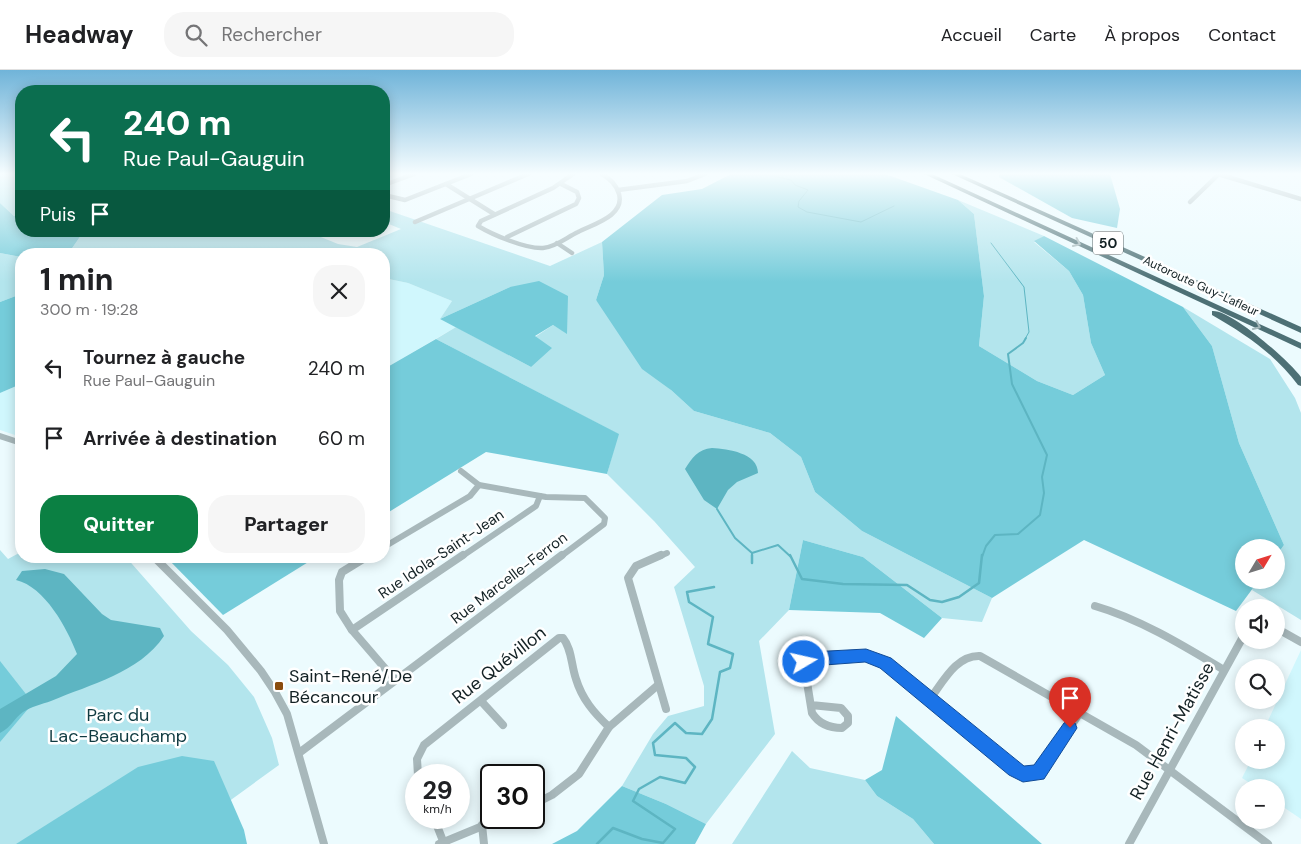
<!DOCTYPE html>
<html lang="fr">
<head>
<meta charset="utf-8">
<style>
	body { margin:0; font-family:"DM Sans",sans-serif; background:#f6f6f6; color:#202124; height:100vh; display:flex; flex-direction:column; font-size:19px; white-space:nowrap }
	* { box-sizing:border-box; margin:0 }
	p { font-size:16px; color:#757577 }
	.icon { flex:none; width:28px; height:28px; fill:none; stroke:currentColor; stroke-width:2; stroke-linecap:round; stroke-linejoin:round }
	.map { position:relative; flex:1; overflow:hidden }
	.side { position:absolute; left:15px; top:178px; width:375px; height:315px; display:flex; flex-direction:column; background:#fff; border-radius:20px; box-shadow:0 2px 12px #0003 }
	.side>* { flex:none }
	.guide { position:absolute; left:15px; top:15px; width:375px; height:152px; border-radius:20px; box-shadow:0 2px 12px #0003; background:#0b6e4f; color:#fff; overflow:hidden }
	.needle { width:32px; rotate:52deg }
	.fabs { position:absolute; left:1235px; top:469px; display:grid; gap:10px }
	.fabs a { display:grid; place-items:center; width:50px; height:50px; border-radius:50%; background:#fff; box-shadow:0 2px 12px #0003; font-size:25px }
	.speed { position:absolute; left:405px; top:694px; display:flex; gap:10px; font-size:25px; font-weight:700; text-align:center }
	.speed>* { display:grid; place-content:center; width:65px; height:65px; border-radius:50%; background:#fff; box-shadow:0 2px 12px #0003; line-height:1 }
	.speed small { font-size:12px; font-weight:400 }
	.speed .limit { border:2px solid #111; border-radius:8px; background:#fff; color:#111 }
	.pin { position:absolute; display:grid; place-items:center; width:42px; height:42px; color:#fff; margin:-51px -21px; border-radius:50% 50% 50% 0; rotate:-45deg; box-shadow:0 0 5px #0007 }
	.pin .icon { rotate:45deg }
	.me { position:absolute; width:55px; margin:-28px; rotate:81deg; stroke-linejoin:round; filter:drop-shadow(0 0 4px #0008) }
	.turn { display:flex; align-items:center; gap:18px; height:105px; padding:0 25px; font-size:22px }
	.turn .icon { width:65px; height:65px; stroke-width:2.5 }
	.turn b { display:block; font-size:35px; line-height:42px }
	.then { display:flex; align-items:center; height:48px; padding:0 25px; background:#0003; gap:10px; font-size:19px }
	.round { display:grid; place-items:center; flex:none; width:52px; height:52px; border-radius:20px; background:#f6f6f6 }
	.headline { display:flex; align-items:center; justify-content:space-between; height:85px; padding:0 25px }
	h1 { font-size:30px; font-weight:800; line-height:38px }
	.button { display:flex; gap:10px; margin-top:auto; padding:10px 25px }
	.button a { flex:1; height:58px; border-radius:20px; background:#0b8043; color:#fff; font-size:20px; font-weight:800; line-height:58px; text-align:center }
	.button a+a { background:#f6f6f6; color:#202124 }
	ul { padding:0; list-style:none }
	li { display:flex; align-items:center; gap:15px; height:70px; padding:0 25px }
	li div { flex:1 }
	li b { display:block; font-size:19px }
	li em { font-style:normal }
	header { display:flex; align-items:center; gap:30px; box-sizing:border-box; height:70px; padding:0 25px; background:#fff; border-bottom:1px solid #e0e0e0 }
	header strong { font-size:24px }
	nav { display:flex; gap:28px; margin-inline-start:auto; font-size:18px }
	.search { width:350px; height:45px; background:#f6f6f6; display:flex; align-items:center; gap:12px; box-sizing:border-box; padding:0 18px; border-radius:20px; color:#757577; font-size:19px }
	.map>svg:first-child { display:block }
</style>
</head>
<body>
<header>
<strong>Headway</strong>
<div class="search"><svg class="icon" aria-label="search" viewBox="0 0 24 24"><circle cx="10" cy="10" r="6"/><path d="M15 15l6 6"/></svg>Rechercher</div>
<nav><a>Accueil</a><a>Carte</a><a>À propos</a><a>Contact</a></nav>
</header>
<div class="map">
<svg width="1301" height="774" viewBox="0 0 1301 774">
	<rect width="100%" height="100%" fill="#ecfbfe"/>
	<!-- built -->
	<g fill="#d0f7fd">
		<polygon points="384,208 408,213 452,231 440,249 456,257 384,299"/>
		<polygon points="21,314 21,367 0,360 0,323"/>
		<polygon points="1301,580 1301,749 1276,732 1276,718 1256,717 1242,708 1251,690 1276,690 1276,658 1265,657"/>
	</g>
	<!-- green -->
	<g fill="#b3e5ed">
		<polygon points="0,104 21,104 21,144 14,146 0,133"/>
		<polygon points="958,130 1044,166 1034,172 1069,201 1083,225 1091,273 1105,305 1073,325 1037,311 979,276 984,226 974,144"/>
		<polygon points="384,139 550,196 602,172 604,205 596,230 671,320 694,341 770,363 801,387 815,422 862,461 992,528 982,552 942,548 863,487 803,470 789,540 759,571 775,664 706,754 666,734 622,716 653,664 668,646 704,636 704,616 674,517 695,497 654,451 607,404 618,364 436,269 456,257 531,297 535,267 553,255 567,263 510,217 440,249 452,231 408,213 384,208 384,184 68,184 84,161 306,161 338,174 357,177 401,159 384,152"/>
		<polygon points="0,183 21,187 21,224 0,232"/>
		<polygon points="1183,237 1270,289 1295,328 1301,343 1301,550 1252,520 1259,510 1276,510 1276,486 1284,475 1239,373 1212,276"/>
		<polygon points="0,480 8,489 21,482 21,486 125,486 191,561 228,595 254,627 272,668 279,695 170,774 0,774"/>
		<polygon points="792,681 810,698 865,710 877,726 913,749 934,774 732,774"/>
	</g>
	<!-- forest -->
	<g fill="#75ccda">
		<polygon points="731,104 885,104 958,130 974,144 984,226 979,276 1037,311 1073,325 1105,305 1091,273 1083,225 1069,201 1034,171 1044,166 1183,237 1212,276 1239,373 1284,475 1276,486 1276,478 1244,478 1244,510 1259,510 1236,541 1084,470 992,528 862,461 815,422 801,387 770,363 694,341 671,320 642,299 596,230 604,205 602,172 662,125 702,119"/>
		<polygon points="999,104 1110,104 1120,139 1117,158 1072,148 999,107"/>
		<polygon points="0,133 14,146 21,144 21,161 84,161 68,184 21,184 21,187 0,183"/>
		<polygon points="539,211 568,226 567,264 553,255 535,266 552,278 531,297 440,249 510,217"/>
		<polygon points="21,224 21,314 0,323 0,232"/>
		<polygon points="436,269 619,364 607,404 486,382 384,445 384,299"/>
		<polygon points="803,470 863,487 942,548 924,568 880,543 789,540"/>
		<polygon points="165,486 318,486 223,545"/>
		<polygon points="0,591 33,633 0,672"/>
		<polygon points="896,646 1042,774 934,774 913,749 877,726 865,710 882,700"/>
		<polygon points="182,686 214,691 244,760 247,774 16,774 138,697"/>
		<polygon points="622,716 666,734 706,754 695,774 552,774 577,761"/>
	</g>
	<!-- water -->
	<g fill="#5db5c2">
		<path d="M712,378C728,379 758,383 758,403L737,412L728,420L717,439L704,430L685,399C692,388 698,379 712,378Z"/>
		<path d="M45,499L64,504L102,544L111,550L160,558L164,566C139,603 91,614 51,631C42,634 31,637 23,642C14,648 12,657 0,663V639L56,606L77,584C67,558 45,517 16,510L22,501Z"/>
	</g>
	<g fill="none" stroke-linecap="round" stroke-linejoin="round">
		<!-- stream-far2 -->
		<g stroke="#5db5c2" stroke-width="1">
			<polyline points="764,104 791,110 795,115 808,120 799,131 798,137 807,142 861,152 894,136"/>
			<polyline points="991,173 1024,217 1029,262 1025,269"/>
		</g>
		<!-- stream-far1 -->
		<g stroke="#5db5c2" stroke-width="2">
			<polyline points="717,439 735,468 752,483"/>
			<polyline points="752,487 752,483 778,475 791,487"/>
			<polyline points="982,487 986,476 995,465 1018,464 1040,445 1044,423 1042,407 1047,385 1012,314 1008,284 1023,273 1026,268"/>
		</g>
		<!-- stream -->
		<g stroke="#5db5c2" stroke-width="2.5">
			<polyline points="752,485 752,493"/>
			<polyline points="790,485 802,509 843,514 907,515 930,530 942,532 959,527 979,513 982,485"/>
			<polyline points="597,774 613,758 642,769 663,773 675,759 633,731 639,719 660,707 685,713 695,697 686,688 655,685 653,673 675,653 686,663 702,664 712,649 720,602 730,598 733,584 708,574 713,547 689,532 687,522 714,517"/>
		</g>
		<!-- minor-far2 -->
		<g stroke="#a8b8bb" stroke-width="4.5">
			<path d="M573,104L553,118L481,151L478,156C493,165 526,179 543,178C556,177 567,167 578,162C593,154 625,146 619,124C616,114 610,109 602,104"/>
			<polyline points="1218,104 1301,129"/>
			<polyline points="446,114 494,144"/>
			<polyline points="384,115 414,104"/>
			<polyline points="618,120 687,111 705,104"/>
			<polyline points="384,125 405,130 471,104"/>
			<polyline points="1190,132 1219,104"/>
			<polyline points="415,152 528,104"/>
			<polyline points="507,167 576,134 579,128 577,122 561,114"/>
			<polyline points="557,173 572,183"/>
		</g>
		<!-- minor-far1 -->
		<g stroke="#a8b8bb" stroke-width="6">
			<polyline points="0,366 21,373"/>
			<polyline points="461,401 479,415 546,427 585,428 605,448 604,454 560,487"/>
			<polyline points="384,477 470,426 479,415"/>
			<polyline points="461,487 536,436 540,426"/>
			<polyline points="658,487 667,483"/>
		</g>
		<!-- minor -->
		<g stroke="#a8b8bb" stroke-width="8">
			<polyline points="661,485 636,496 628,508 666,639"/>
			<polyline points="153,486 227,560 261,601 275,622 287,644 324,774"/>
			<polyline points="368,486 342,502 339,510 340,541 352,560 395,610"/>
			<path d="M1095,536C1140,549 1184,576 1224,600"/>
			<polyline points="1276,558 1301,572"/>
			<polyline points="352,560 463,485"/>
			<path d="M930,629C943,612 956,585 980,586L1136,675L1268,774"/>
			<polyline points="481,631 503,655"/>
			<path d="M811,635L841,638L848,646V653L842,658C829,658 819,654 812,643L804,594L810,589L865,585L885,593L1015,700L1029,705L1042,699L1079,644"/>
			<polyline points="299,683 562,485"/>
			<path d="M418,705L417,689L424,675L559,568H563C572,579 571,595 576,609C582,629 594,643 609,657"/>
			<polyline points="534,734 552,725 579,704 609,657 658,615"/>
			<polyline points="434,748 443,771"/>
			<polyline points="482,755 484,774"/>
			<polyline points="439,774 502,748"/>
			<polyline points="1129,774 1244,565"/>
		</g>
		<!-- highway -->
		<g fill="#4d7075" fill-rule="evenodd">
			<polygon points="924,104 932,104 1301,273 1301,279"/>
			<polygon points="952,104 960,104 1301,257 1301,263"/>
			<path d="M1212,241C1231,239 1289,291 1301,307V316L1298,315C1275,284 1245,264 1212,245Z"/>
		</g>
	</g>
	<!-- one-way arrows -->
	<defs><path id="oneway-chevron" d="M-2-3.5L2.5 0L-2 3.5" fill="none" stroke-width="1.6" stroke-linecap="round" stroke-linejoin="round" transform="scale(1.25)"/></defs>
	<g stroke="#a6b8ba">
		<use href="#oneway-chevron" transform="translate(1077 173) rotate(25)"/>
		<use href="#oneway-chevron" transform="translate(1257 256) rotate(25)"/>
	</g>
	<!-- sky -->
	<linearGradient id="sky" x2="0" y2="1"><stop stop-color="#70b4d9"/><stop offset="0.49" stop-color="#f6fdff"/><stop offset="1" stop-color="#f6fdff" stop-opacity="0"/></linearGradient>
	<rect width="1301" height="212" fill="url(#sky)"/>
	<!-- route -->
	<polygon fill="#1a73e8" stroke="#114b97" points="866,579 891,588 1024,696 1034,695 1064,653 1070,650 1075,653 1077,658 1044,709 1023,712 1009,705 880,598 865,592 811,596 804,599 799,597 797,592 799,587 810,582"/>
	<!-- markers -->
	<rect fill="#8a4c0e" stroke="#fff" stroke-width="2" x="274" y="611" width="10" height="10" rx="2.5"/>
	<g text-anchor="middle" stroke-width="5" stroke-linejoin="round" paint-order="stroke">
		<!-- far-street labels -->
		<g font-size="12" fill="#132124" stroke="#fff">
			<text transform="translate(1201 216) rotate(25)" y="4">Autoroute Guy-Lafleur</text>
		</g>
		<!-- shield labels -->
		<rect fill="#fff" stroke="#5a6466" stroke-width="1" x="1093" y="161.5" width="30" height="23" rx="4"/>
		<g font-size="14" font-weight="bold" fill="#132124">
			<text x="1108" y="178">50</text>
		</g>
		<!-- street labels -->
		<g font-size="15" fill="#132124" stroke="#fff">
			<text transform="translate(441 484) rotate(-34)" y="5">Rue Idola-Saint-Jean</text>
			<text transform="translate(509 508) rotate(-37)" y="5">Rue Marcelle-Ferron</text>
		</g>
		<!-- near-street labels -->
		<g font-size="18" fill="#132124" stroke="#fff">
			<text transform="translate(499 595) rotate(-38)" y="6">Rue Quévillon</text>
			<text transform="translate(1172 661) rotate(-61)" y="6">Rue Henri-Matisse</text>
		</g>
		<!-- near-poi labels -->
		<g font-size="18" fill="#132124" stroke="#fff" text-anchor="start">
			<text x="289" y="612">Saint-René/De<tspan x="289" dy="21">Bécancour</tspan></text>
		</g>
		<!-- near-park labels -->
		<g font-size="18" fill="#103b41" stroke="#fff">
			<text x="118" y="651">Parc du<tspan x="118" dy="21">Lac-Beauchamp</tspan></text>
		</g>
	</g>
</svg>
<div class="fabs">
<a><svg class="needle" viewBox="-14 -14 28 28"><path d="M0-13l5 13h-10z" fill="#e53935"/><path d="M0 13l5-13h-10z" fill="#757577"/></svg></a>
<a><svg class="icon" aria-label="sound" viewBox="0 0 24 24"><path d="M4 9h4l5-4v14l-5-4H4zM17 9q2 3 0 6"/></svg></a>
<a><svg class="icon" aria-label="search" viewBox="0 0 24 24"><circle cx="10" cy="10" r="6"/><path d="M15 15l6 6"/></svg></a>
<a>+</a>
<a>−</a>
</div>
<div class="speed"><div>29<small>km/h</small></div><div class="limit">30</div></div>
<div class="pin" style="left:1070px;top:658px;background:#d93025"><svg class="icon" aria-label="arrive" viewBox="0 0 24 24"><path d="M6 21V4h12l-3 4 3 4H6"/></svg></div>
<svg class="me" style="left:804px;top:592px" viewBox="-20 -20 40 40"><circle r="17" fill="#1a73e8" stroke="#fff" stroke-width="3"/><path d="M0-11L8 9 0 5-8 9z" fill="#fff"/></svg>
<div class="guide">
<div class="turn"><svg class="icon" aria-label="left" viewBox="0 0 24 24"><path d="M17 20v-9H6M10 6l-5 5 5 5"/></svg><div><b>240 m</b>Rue Paul-Gauguin</div></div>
<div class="then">Puis<svg class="icon" aria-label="arrive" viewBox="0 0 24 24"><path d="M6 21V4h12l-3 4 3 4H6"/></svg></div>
</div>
<section class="side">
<div class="headline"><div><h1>1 min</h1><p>300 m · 19:28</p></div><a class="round"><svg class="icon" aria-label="close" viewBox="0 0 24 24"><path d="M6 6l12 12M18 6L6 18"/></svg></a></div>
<ul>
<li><svg class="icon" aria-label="left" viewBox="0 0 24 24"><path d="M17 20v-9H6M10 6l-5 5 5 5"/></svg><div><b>Tournez à gauche</b><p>Rue Paul-Gauguin</p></div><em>240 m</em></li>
<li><svg class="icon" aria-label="arrive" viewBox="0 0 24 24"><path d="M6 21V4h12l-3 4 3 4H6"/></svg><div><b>Arrivée à destination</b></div><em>60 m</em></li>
</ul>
<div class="button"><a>Quitter</a><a>Partager</a></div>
</section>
</div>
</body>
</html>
